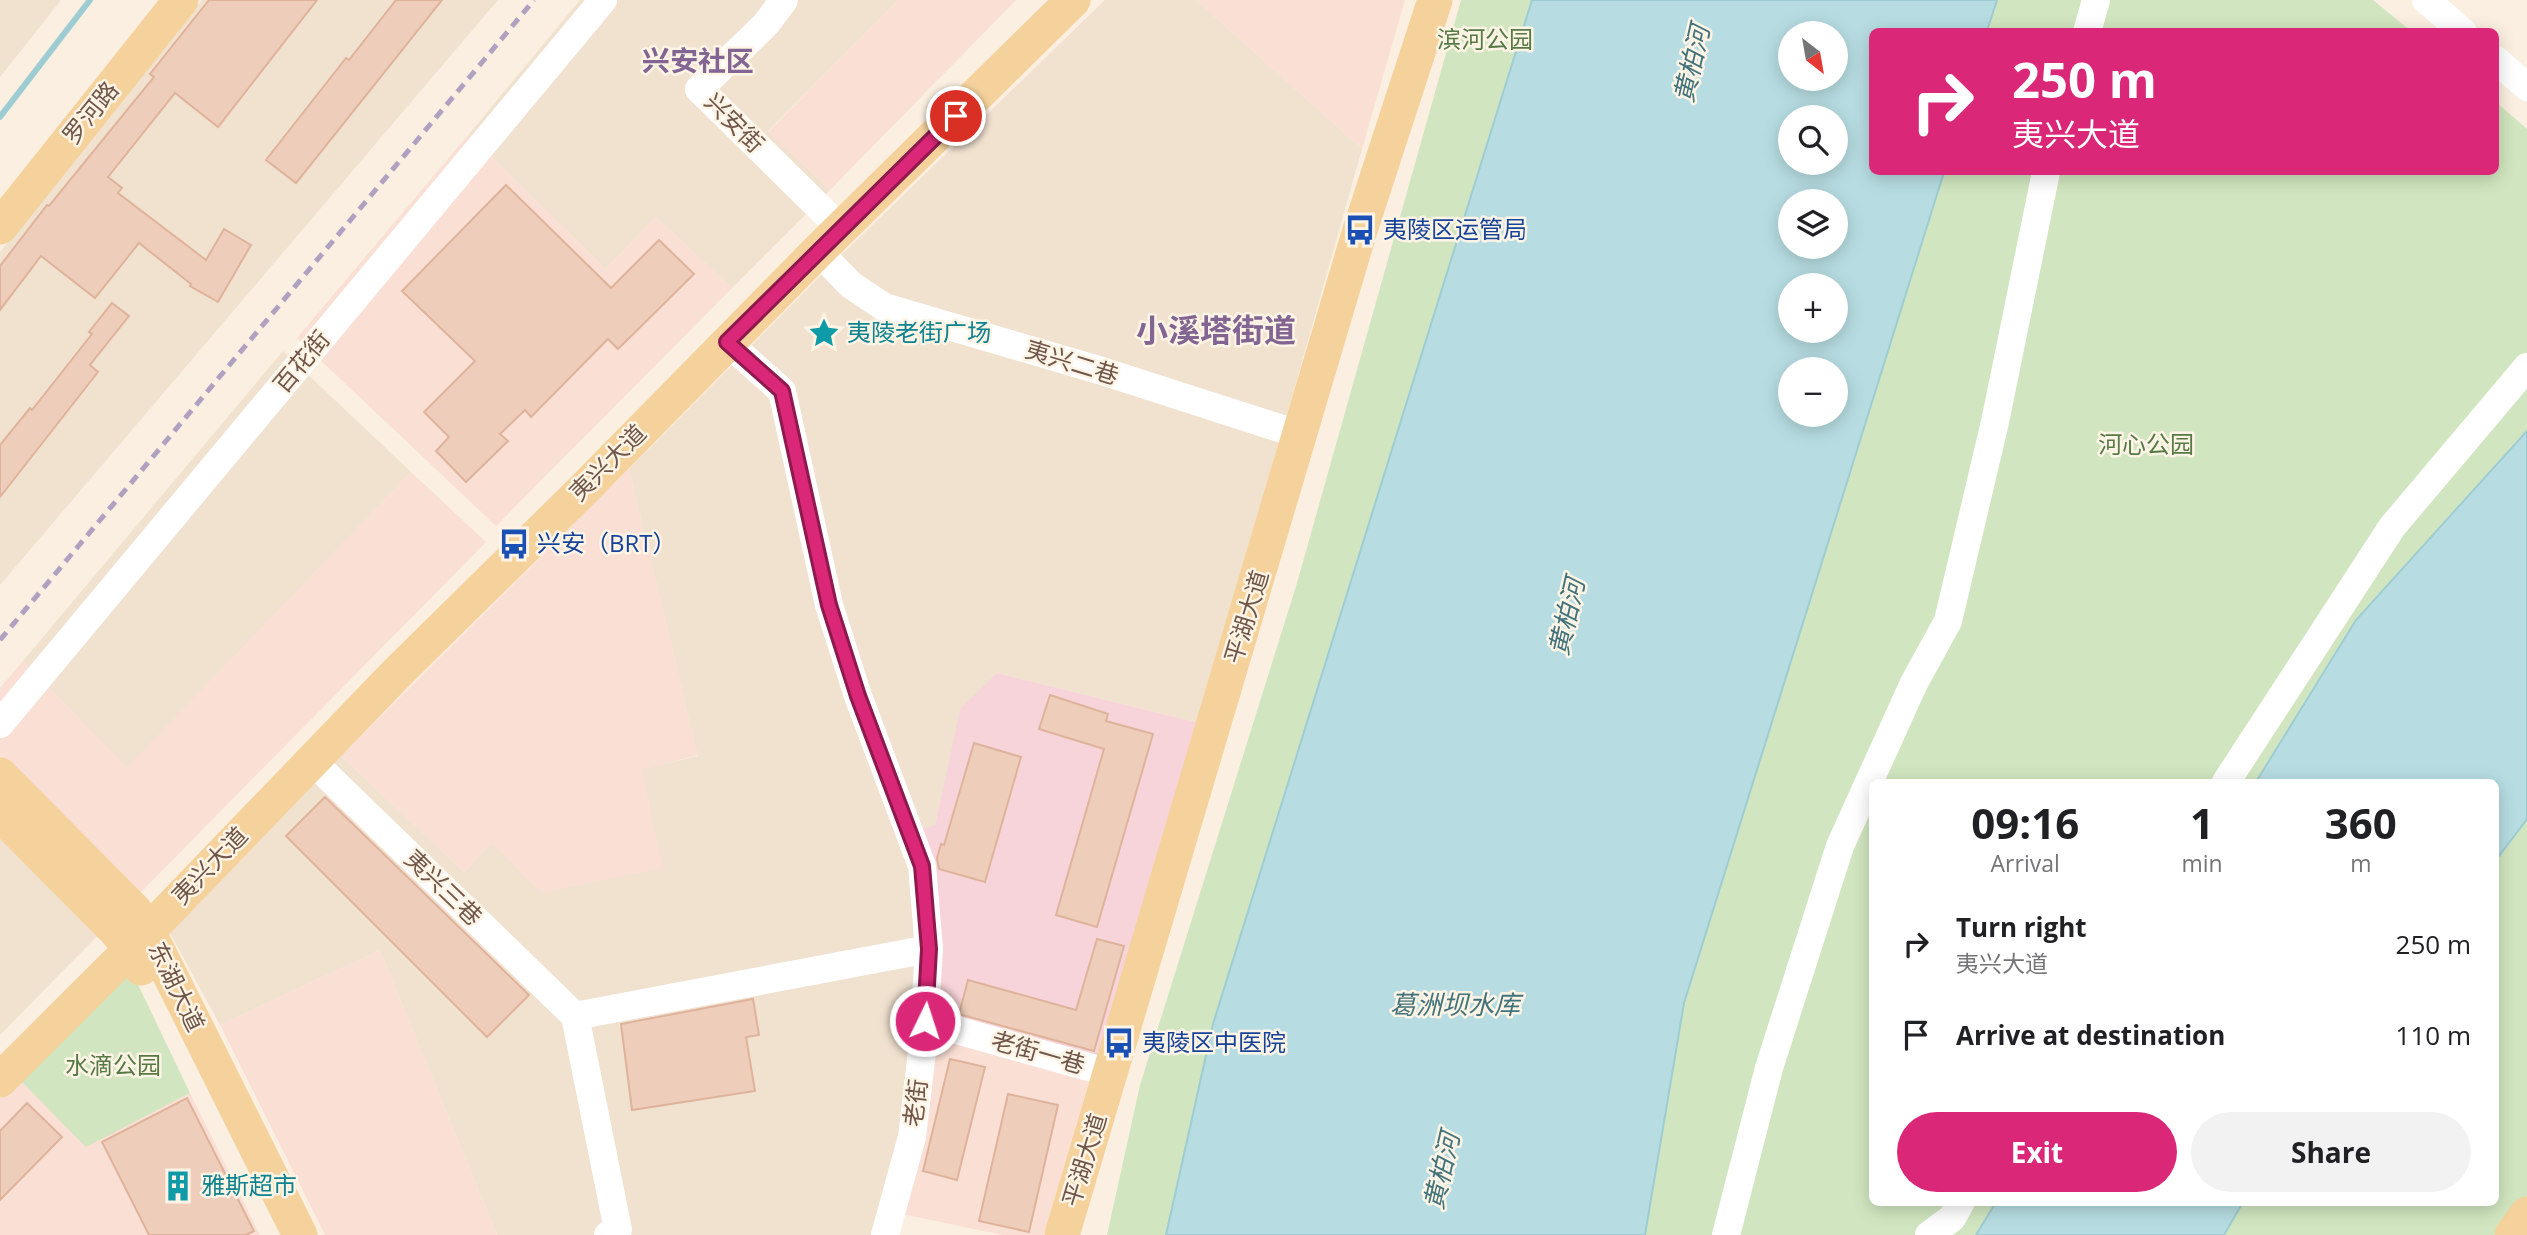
<!DOCTYPE html>
<html lang="en">
<head>
<meta charset="utf-8">
<style>
	body { margin:0; font-family:"Open Sans","Noto Sans SC",sans-serif; background:#f2f2f2; color:#202124; height:100vh; display:flex; flex-direction:column; font-size:26px; white-space:nowrap }
	* { box-sizing:border-box; margin:0 }
	p { font-size:23px; color:#757577 }
	.icon { flex:none; width:38px; height:38px; fill:none; stroke:currentColor; stroke-width:2; stroke-linecap:round; stroke-linejoin:round }
	.map { position:relative; flex:1; overflow:hidden }
	.details { position:absolute; left:1869px; top:779px; width:630px; height:427px; display:flex; flex-direction:column; background:#fff; border-radius:10px; box-shadow:0 4px 18px #0003 }
	.details>* { flex:none }
	.top-card { position:absolute; left:1869px; top:28px; width:630px; height:147px; border-radius:10px; box-shadow:0 4px 18px #0003; background:#db2777; color:#fff; overflow:hidden }
	.needle { width:46px; rotate:149deg }
	.controls { position:absolute; left:1778px; top:21px; display:grid; gap:14px }
	.controls a { display:grid; place-items:center; width:70px; height:70px; border-radius:50%; background:#fff; box-shadow:0 4px 18px #0003; font-size:35px }
	.pin { position:absolute; display:grid; place-items:center; width:60px; height:60px; color:#fff; margin:-30px; border:4px solid #fff; border-radius:50%; box-shadow:0 2px 7px #0007 }
	.me { position:absolute; width:77px; margin:-38px; rotate:4deg; stroke-linejoin:round; filter:drop-shadow(0 0 5px #0008) }
	.turn { display:flex; align-items:center; gap:24px; height:147px; padding:0 28px; font-size:32px }
	.turn .icon { width:91px; height:91px; stroke-width:2.5 }
	.turn b { display:block; font-size:49px; line-height:60px }
	.eta { display:flex; justify-content:space-evenly; align-items:center; height:119px; text-align:center }
	.eta b { font-size:42px; font-weight:700; line-height:49px }
	.cta { display:flex; gap:14px; margin-top:auto; padding:14px 28px }
	.cta a { flex:1; height:80px; border-radius:42px; background:#db2777; color:#fff; font-size:28px; font-weight:700; line-height:80px; text-align:center }
	.cta a+a { background:#f2f2f2; color:#202124 }
	ul { padding:0; list-style:none }
	li { display:flex; align-items:center; gap:21px; height:91px; padding:0 28px }
	li div { flex:1 }
	li b { display:block; font-size:26px }
	li em { font-style:normal }
	.map>svg:first-child { display:block }
</style>
</head>
<body>
<div class="map">
<svg width="2527" height="1235" viewBox="0 0 2527 1235">
	<rect width="100%" height="100%" fill="#faefe0"/>
	<!-- residential -->
	<g fill="#f1e1cf">
		<polygon points="0,0 61,0 0,77"/>
		<polygon points="202,0 498,0 0,585 0,252"/>
		<polygon points="580,0 898,0 768,131 830,190 732,288 656,217 605,269 469,134"/>
		<polygon points="1105,0 1196,0 1362,149 1200,723 997,673 960,710 935,825 931,889 898,1235 497,1235 380,950 220,1025 168,929 341,756 464,872 492,843 642,769 698,756 629,469 826,270"/>
		<polygon points="283,351 411,472 127,768 23,661"/>
		<polygon points="0,829 101,932 0,1035"/>
	</g>
	<!-- commercial -->
	<g fill="#fadfd4">
		<polygon points="898,0 1016,0 830,190 768,132"/>
		<polygon points="1196,0 1405,0 1362,149"/>
		<polygon points="469,134 605,269 656,217 732,288 496,526 297,338"/>
		<polygon points="629,469 698,755 642,770 663,868 541,893 492,843 464,872 341,756"/>
		<polygon points="411,472 486,542 139,894 0,757 0,688 23,661 127,767"/>
		<polygon points="380,950 497,1235 325,1235 220,1025"/>
		<polygon points="932,1031 1091,1075 1044,1235 1003,1235 902,1214"/>
		<polygon points="19,1079 86,1146 190,1093 260,1235 0,1235 0,1098"/>
	</g>
	<!-- medical -->
	<polygon fill="#f7d4d9" points="997,673 1200,723 1097,1059 934,1015 917,831 935,825 960,709"/>
	<!-- green -->
	<g fill="#d1e6c0">
		<polygon points="1461,0 1532,0 1213,1024 1166,1235 1107,1235 1140,1085 1297,583"/>
		<polygon points="1997,0 2373,0 2411,31 1988,32"/>
		<polygon points="2496,102 2527,129 2527,431 2356,620 2256,782 1872,782 1872,1202 1996,1202 1976,1235 1645,1235 1684,1003 1944,172 2496,172"/>
		<polygon points="2527,820 2527,1196 2499,1235 2224,1235 2243,1202 2496,1202 2496,862"/>
		<polygon points="130,968 190,1093 86,1147 19,1079"/>
	</g>
	<!-- water -->
	<g fill="#b7dde2" stroke="#9eccd3" stroke-width="2" fill-rule="evenodd">
		<path d="M1532,0H1997L1987,31L1872,32V172H1944L1684,1003L1645,1235H1166L1213,1024ZM1790,33H1836V79H1790ZM1790,117H1836V163H1790ZM1790,201H1836V247H1790ZM1790,285H1836V331H1790ZM1790,369H1836V415H1790Z"/>
		<polygon points="2527,431 2527,819 2496,860 2496,782 2256,782 2356,620"/>
		<polygon points="1996,1202 2243,1202 2224,1235 1976,1235"/>
	</g>
	<g fill="none" stroke-linecap="round" stroke-linejoin="round">
		<!-- stream -->
		<polyline stroke="#9eccd3" stroke-width="6" points="0,117 90,0"/>
	</g>
	<!-- building -->
	<g fill="#eecdba" stroke="#dfb39b" stroke-width="2">
		<polygon points="209,0 317,0 218,127 175,93 108,177 122,188 118,193 206,260 224,229 251,245 218,302 190,286 191,284 139,243 95,298 41,256 0,310 0,266 47,205 49,206 154,77 150,74"/>
		<polygon points="396,0 442,0 296,183 266,160 346,58 349,60"/>
		<polygon points="506,185 611,288 659,240 694,274 618,349 608,339 531,417 525,410 500,434 508,441 466,482 436,451 449,437 424,412 475,361 402,291"/>
		<polygon points="112,303 129,316 90,365 98,372 0,497 0,445 30,408 32,410 92,334 89,332"/>
		<polygon points="1050,695 1108,714 1106,721 1153,734 1097,927 1056,915 1104,749 1039,729"/>
		<polygon points="974,743 1021,757 985,882 939,869 937,858 941,844 944,845"/>
		<polygon points="325,797 529,995 487,1037 286,836"/>
		<polygon points="1097,939 1124,946 1094,1051 959,1014 968,980 1076,1010"/>
		<polygon points="753,999 759,1035 746,1037 755,1091 632,1110 621,1024"/>
		<polygon points="950,1059 985,1067 957,1180 923,1171"/>
		<polygon points="1008,1094 1058,1105 1029,1232 979,1221"/>
		<polygon points="187,1098 254,1231 246,1235 149,1235 102,1142"/>
		<polygon points="27,1103 62,1137 0,1200 0,1131"/>
	</g>
	<g fill="none" stroke-linecap="round" stroke-linejoin="round">
		<!-- minor -->
		<g stroke="#fff" stroke-width="28">
			<polyline points="784,0 766,24 699,89 825,213"/>
			<polyline points="2426,0 2463,32"/>
			<polyline points="2087,32 2096,0"/>
			<polyline points="2496,60 2527,87"/>
			<polyline points="818,251 851,285 884,307 1102,371 1301,435"/>
			<polyline points="727,342 782,391 829,605 858,696 922,866 929,949 923,1043 912,1137 885,1235"/>
			<polyline points="0,724 603,0"/>
			<polyline points="311,760 575,1016 929,949"/>
			<polyline points="2226,782 2392,527 2527,367"/>
			<polyline points="575,1016 618,1230 608,1235"/>
			<polyline points="924,1021 1110,1073"/>
			<polyline points="1726,1235 1769,1068 1840,846 1914,683 1948,621 1995,422 2046,172"/>
			<polyline points="1929,1235 1952,1218 1961,1202"/>
		</g>
		<!-- major -->
		<g stroke="#f5d29c" stroke-width="35">
			<polyline points="0,227 181,0"/>
			<polyline points="0,775 135,911 148,931 300,1235"/>
			<polyline points="0,814 116,931 131,949 141,968"/>
			<polyline points="0,1080 131,949 397,673 584,489 818,251 1073,0"/>
			<polyline points="1062,1235 1360,230 1435,0"/>
			<polyline points="2512,1235 2527,1214"/>
		</g>
		<!-- rail -->
		<polyline stroke="#b1a1c1" stroke-width="5" stroke-dasharray="10 7" stroke-linecap="butt" points="0,640 534,0"/>
	</g>
	<g fill="none" stroke-linecap="round" stroke-linejoin="round">
		<!-- route casing -->
		<g stroke="#8e194d" stroke-width="18">
			<polyline id="route" points="925,1021 929,949 922,866 858,696 829,605 782,391 727,342 956,116"/>
		</g>
		<!-- route -->
		<use href="#route" stroke="#db2777" stroke-width="12"/>
	</g>
	<!-- icons -->
	<defs>
		<g id="bus-bare" transform="scale(2.415)"><path d="M-5-6H5V4H4V6H2V4H-2V6H-4V4H-5ZM-3.5-4V0h7V-4ZM-3.5 1.2v1.5H-2V1.2ZM2 1.2v1.5H3.5V1.2Z" fill="#1a4fb4" stroke="#fef4e6" stroke-width="2.5" paint-order="stroke"/></g>
		<g id="sight-bare" transform="scale(2.415)"><path d="M0-6L1.8-2.2L6-1.7L2.9 1.2L3.7 5.4L0 3.3L-3.7 5.4L-2.9 1.2L-6-1.7L-1.8-2.2Z" fill="#0f9aa8" stroke="#fef4e6" stroke-width="2.5" paint-order="stroke"/></g>
		<g id="building-bare" transform="scale(2.415)"><path d="M-4-6H4V6H1V3H-1V6H-4ZM-2.5-4.3h1.7v1.8h-1.7ZM.8-4.3h1.7v1.8H.8ZM-2.5-1h1.7V.8h-1.7ZM.8-1h1.7V.8H.8Z" fill="#0f9aa8" stroke="#fef4e6" stroke-width="2.5" paint-order="stroke"/></g>
	</defs>
	<g fill-rule="evenodd">
		<use href="#bus-bare" x="1360" y="230"/>
		<use href="#sight-bare" x="824" y="333"/>
		<use href="#bus-bare" x="514" y="544"/>
		<use href="#bus-bare" x="1119" y="1043"/>
		<use href="#building-bare" x="178" y="1186"/>
	</g>
	<g text-anchor="middle" stroke-width="5" stroke-linejoin="round" paint-order="stroke">
		<!-- park labels -->
		<g font-size="24" fill="#567a45" stroke="#fef4e6">
			<text x="1485" y="48">滨河公园</text>
			<text x="2146" y="453">河心公园</text>
			<text x="113" y="1074">水滴公园</text>
		</g>
		<!-- street labels -->
		<g font-size="24" fill="#6f5649" stroke="#fef4e6">
			<text transform="translate(91 113) rotate(-51)" y="8">罗河路</text>
			<text transform="translate(734 123) rotate(45)" y="8">兴安街</text>
			<text transform="translate(302 362) rotate(-50)" y="8">百花街</text>
			<text transform="translate(1072 363) rotate(17)" y="8">夷兴二巷</text>
			<text transform="translate(608 463) rotate(-45)" y="8">夷兴大道</text>
			<text transform="translate(1247 617) rotate(-73)" y="8">平湖大道</text>
			<text transform="translate(210 866) rotate(-46)" y="8">夷兴大道</text>
			<text transform="translate(443 888) rotate(44)" y="8">夷兴三巷</text>
			<text transform="translate(176 987) rotate(64)" y="8">东湖大道</text>
			<text transform="translate(1038 1053) rotate(16)" y="8">老街一巷</text>
			<text transform="translate(916 1103) rotate(-83)" y="8">老街</text>
			<text transform="translate(1085 1160) rotate(-73)" y="8">平湖大道</text>
		</g>
		<!-- transit labels -->
		<g font-size="24" fill="#164399" stroke="#fef4e6" text-anchor="start">
			<text x="1383" y="238">夷陵区运管局</text>
			<text x="537" y="552">兴安（BRT）</text>
			<text x="1142" y="1051">夷陵区中医院</text>
		</g>
		<!-- culture labels -->
		<g font-size="24" fill="#0d838f" stroke="#fef4e6" text-anchor="start">
			<text x="847" y="341">夷陵老街广场</text>
			<text x="201" y="1194">雅斯超市</text>
		</g>
		<!-- water labels -->
		<g font-size="26" font-style="italic" fill="#42737b" stroke="#fef4e6">
			<text transform="translate(1692 64) rotate(-77)" y="9">黄柏河</text>
			<text transform="translate(1567 617) rotate(-77)" y="9">黄柏河</text>
			<text x="1455" y="1014">葛洲坝水库</text>
			<text transform="translate(1442 1171) rotate(-77)" y="9">黄柏河</text>
		</g>
		<!-- quarter labels -->
		<g font-size="28" font-weight="bold" fill="#826592" stroke="#fef4e6">
			<text x="698" y="71">兴安社区</text>
		</g>
		<!-- district labels -->
		<g font-size="32" font-weight="bold" fill="#826592" stroke="#fef4e6">
			<text x="1216" y="342">小溪塔街道</text>
		</g>
	</g>
</svg>
<div class="controls">
<a><svg class="needle" viewBox="-14 -14 28 28"><path d="M0-13l5 13h-10z" fill="#e53935"/><path d="M0 13l5-13h-10z" fill="#757577"/></svg></a>
<a><svg class="icon" aria-label="search" viewBox="0 0 24 24"><circle cx="10" cy="10" r="6"/><path d="M15 15l6 6"/></svg></a>
<a><svg class="icon" aria-label="layers" viewBox="0 0 24 24"><path d="M12 4l9 5-9 5-9-5zM3 14l9 5 9-5"/></svg></a>
<a>+</a>
<a>−</a>
</div>
<div class="pin" style="left:956px;top:116px;background:#d93025"><svg class="icon" aria-label="arrive" viewBox="0 0 24 24"><path d="M6 21V4h12l-3 4 3 4H6"/></svg></div>
<svg class="me" style="left:925px;top:1021px" viewBox="-20 -20 40 40"><circle r="17" fill="#db2777" stroke="#fff" stroke-width="3"/><path d="M0-11L8 9 0 5-8 9z" fill="#fff"/></svg>
<div class="top-card">
<div class="turn"><svg class="icon" aria-label="right" viewBox="0 0 24 24"><path d="M7 20v-9h11M14 6l5 5-5 5"/></svg><div><b>250 m</b>夷兴大道</div></div>
</div>
<section class="details">
<div class="eta">
<div><b>09:16</b><p>Arrival</p></div>
<div><b>1</b><p>min</p></div>
<div><b>360</b><p>m</p></div>
</div>
<ul>
<li><svg class="icon" aria-label="right" viewBox="0 0 24 24"><path d="M7 20v-9h11M14 6l5 5-5 5"/></svg><div><b>Turn right</b><p>夷兴大道</p></div><em>250 m</em></li>
<li><svg class="icon" aria-label="arrive" viewBox="0 0 24 24"><path d="M6 21V4h12l-3 4 3 4H6"/></svg><div><b>Arrive at destination</b></div><em>110 m</em></li>
</ul>
<div class="cta"><a>Exit</a><a>Share</a></div>
</section>
</div>
</body>
</html>
